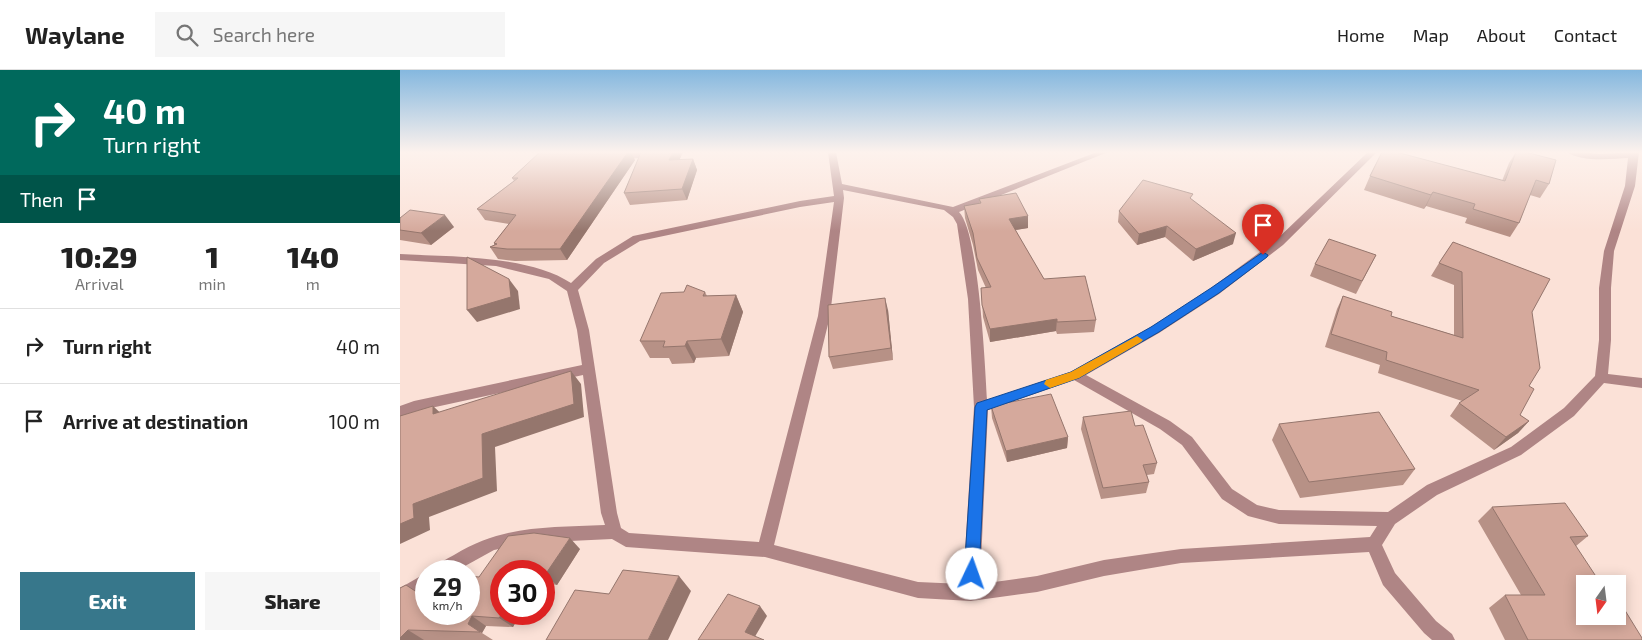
<!DOCTYPE html>
<html lang="en">
<head>
<meta charset="utf-8">
<style>
	body { margin:0; font-family:"Exo 2",sans-serif; background:#f6f6f6; color:#222; height:100vh; display:flex; flex-direction:column; font-size:19px; white-space:nowrap }
	* { box-sizing:border-box; margin:0 }
	p { font-size:16px; color:#767676 }
	.icon { flex:none; width:28px; height:28px; fill:none; stroke:currentColor; stroke-width:2; stroke-linecap:round; stroke-linejoin:round }
	.map { position:relative; flex:1; overflow:hidden }
	.drawer { display:flex; flex-direction:column; background:#fff; width:400px }
	.drawer>* { flex:none }
	.guide { background:#00695c; color:#fff; overflow:hidden }
	.needle { width:32px; rotate:194deg }
	.controls { position:absolute; left:1176px; top:505px; display:grid; gap:10px }
	.controls a { display:grid; place-items:center; width:50px; height:50px; border-radius:0px; background:#fff; box-shadow:0 2px 12px #0003; font-size:25px }
	.speed { position:absolute; left:15px; top:490px; display:flex; gap:10px; font-size:25px; font-weight:700; text-align:center }
	.speed>* { display:grid; place-content:center; width:65px; height:65px; border-radius:50%; background:#fff; box-shadow:0 2px 12px #0003; line-height:1 }
	.speed small { font-size:12px; font-weight:400 }
	.speed .limit { border:8px solid #d22; background:#fff; color:#111 }
	.pin { position:absolute; display:grid; place-items:center; width:42px; height:42px; color:#fff; margin:-51px -21px; border-radius:50% 50% 50% 0; rotate:-45deg; box-shadow:0 0 5px #0007 }
	.pin .icon { rotate:45deg }
	.me { position:absolute; width:55px; margin:-28px; rotate:3deg; stroke-linejoin:round; filter:drop-shadow(0 0 4px #0008) }
	.turn { display:flex; align-items:center; gap:18px; height:105px; padding:0 20px; font-size:22px }
	.turn .icon { width:65px; height:65px; stroke-width:2.5 }
	.turn b { display:block; font-size:35px; line-height:42px }
	.then { display:flex; align-items:center; height:48px; padding:0 20px; background:#0003; gap:10px; font-size:19px }
	.eta { display:flex; justify-content:space-evenly; align-items:center; height:85px; text-align:center }
	.eta b { font-size:30px; font-weight:800; line-height:35px }
	.action { display:flex; gap:10px; margin-top:auto; padding:10px 20px }
	.action a { flex:1; height:58px; border-radius:0px; background:#37778b; color:#fff; font-size:20px; font-weight:800; line-height:58px; text-align:center }
	.action a+a { background:#f6f6f6; color:#222 }
	ul { padding:0; list-style:none }
	li { display:flex; align-items:center; gap:15px; height:75px; padding:0 20px; border-top:1px solid #e0e0e0 }
	li div { flex:1 }
	li b { display:block; font-size:19px }
	li em { font-style:normal }
	header { display:flex; align-items:center; gap:30px; box-sizing:border-box; height:70px; padding:0 25px; background:#fff; border-bottom:1px solid #e0e0e0 }
	header strong { font-size:24px }
	nav { display:flex; gap:28px; margin-inline-start:auto; font-size:18px }
	.search { width:350px; height:45px; background:#f6f6f6; display:flex; align-items:center; gap:12px; box-sizing:border-box; padding:0 18px; border-radius:0px; color:#767676; font-size:19px }
	main { display:flex; flex:1; min-height:0 }
	.map>svg:first-child { display:block }
</style>
</head>
<body>
<header>
<strong>Waylane</strong>
<div class="search"><svg class="icon" aria-label="search" viewBox="0 0 24 24"><circle cx="10" cy="10" r="6"/><path d="M15 15l6 6"/></svg>Search here</div>
<nav><a>Home</a><a>Map</a><a>About</a><a>Contact</a></nav>
</header>
<main>
<section class="drawer">
<div class="guide">
<div class="turn"><svg class="icon" aria-label="right" viewBox="0 0 24 24"><path d="M7 20v-9h11M14 6l5 5-5 5"/></svg><div><b>40 m</b>Turn right</div></div>
<div class="then">Then<svg class="icon" aria-label="arrive" viewBox="0 0 24 24"><path d="M6 21V4h12l-3 4 3 4H6"/></svg></div>
</div>
<div class="eta">
<div><b>10:29</b><p>Arrival</p></div>
<div><b>1</b><p>min</p></div>
<div><b>140</b><p>m</p></div>
</div>
<ul>
<li><svg class="icon" aria-label="right" viewBox="0 0 24 24"><path d="M7 20v-9h11M14 6l5 5-5 5"/></svg><div><b>Turn right</b></div><em>40 m</em></li>
<li><svg class="icon" aria-label="arrive" viewBox="0 0 24 24"><path d="M6 21V4h12l-3 4 3 4H6"/></svg><div><b>Arrive at destination</b></div><em>100 m</em></li>
</ul>
<div class="action"><a>Exit</a><a>Share</a></div>
</section>
<div class="map">
<svg width="1242" height="570" viewBox="0 0 1242 570">
	<rect width="100%" height="100%" fill="#fbe1d7"/>
	<g fill="none" stroke-linecap="round" stroke-linejoin="round">
		<!-- minor -->
		<g fill="#af8585" fill-rule="evenodd">
			<path d="M239,82H258C252,87 229,91 222,86L224,84Z"/>
			<path d="M428,82H436L442,114L553,137L697,82H708L559,142C579,162 585,296 587,330L670,302L751,257L811,218L875,171L968,82H977L883,175L819,224L759,263L686,305L770,351L792,367L832,419L857,435L879,440L988,442L1027,415L1111,377L1164,338L1195,306L1199,270V218L1204,181L1225,116L1228,88C1211,89 1180,92 1167,82H1183L1198,84L1239,82L1235,116L1214,181L1211,218V270L1208,304L1242,308V318L1204,313L1174,346L1121,385L1037,425L995,454L982,475L995,503L1036,551L1052,564L1055,570H1032L1024,563L983,515L969,482L781,493L704,506L637,522L571,531L518,528L365,487L226,477L212,469L128,473L94,480L56,501H34C37,493 47,489 54,485C105,454 149,458 205,455L201,443L183,305L17,341L0,347V336L14,331L182,295L177,260L167,221L149,209L96,196L0,190V184C51,187 129,185 171,213L196,189L233,166L400,131L434,126ZM443,120L544,140L553,147L557,154L568,229L574,337L563,514L518,512L374,475L430,246L444,128ZM434,132L418,246L359,472L229,463L221,458L217,443L189,260L178,220L204,193L240,171L400,137ZM674,310L760,359L782,375L822,429L848,446L879,454L977,456L970,467L781,479L704,490L637,506L580,514L588,340Z"/>
			<polygon points="26,503 26,520 0,535 0,518"/>
		</g>
	</g>
	<!-- wall -->
	<g fill="#b79186">
		<polygon points="283,82 279,90 293,89 297,100 287,130 230,135 224,123"/>
		<polygon points="1116,82 1125,82 1149,114 1140,128 1130,125 1119,153 1110,167 1065,153 1067,148 1026,136 1024,139 964,120 970,106 1102,111 1109,93"/>
		<polygon points="235,90 167,190 115,191 98,189 90,177 94,175 94,173 109,154 85,150 77,139 114,111 112,108"/>
		<polygon points="579,129 628,146 628,158 615,160 644,209 696,250 694,262 657,264 656,261 590,272 583,247 582,231 581,218 586,218 578,200 573,175 565,148 564,136 579,134"/>
		<polygon points="792,130 833,174 793,191 765,167 737,175 718,152 719,141"/>
		<polygon points="0,147 54,157 31,175 0,170"/>
		<polygon points="1053,172 1132,242 1129,316 1120,345 1129,351 1118,363 1094,380 1050,346 1059,333 1062,331 978,303 980,295 925,277 937,239 943,226 991,246 1054,265 1054,215 1031,206 1039,193"/>
		<polygon points="976,185 956,224 910,206 915,194"/>
		<polygon points="305,222 307,226 336,225 343,242 329,286 296,288 294,293 272,294 269,288 250,288 240,271"/>
		<polygon points="488,240 493,290 433,299 429,287"/>
		<polygon points="591,336 668,367 667,378 607,392 592,348"/>
		<polygon points="683,347 735,356 757,393 754,404 747,405 749,412 746,423 701,429 681,359"/>
		<polygon points="879,354 1015,399 1003,415 900,428 872,370"/>
		<polygon points="1092,437 1188,466 1176,476 1185,514 1242,570 1105,570 1089,538 1105,525 1121,525 1078,451"/>
		<polygon points="180,479 157,515 144,513 144,501 101,501 101,544 120,544 113,557 86,556 82,563 93,570 0,570 26,528 26,544 69,544 79,507"/>
	</g>
	<!-- shaded-wall -->
	<g fill="#95766d">
		<polygon points="228,82 231,82 235,90 167,190 160,179"/>
		<polygon points="273,82 283,82 274,102 269,90"/>
		<polygon points="293,89 297,100 287,130 282,119"/>
		<polygon points="1033,122 1026,136 1024,139 1031,125"/>
		<polygon points="45,145 54,157 31,175 21,163"/>
		<polygon points="628,146 628,158 609,161 609,149"/>
		<polygon points="767,156 765,167 737,175 739,164"/>
		<polygon points="836,163 833,174 793,191 796,179"/>
		<polygon points="109,209 118,221 120,239 77,252 67,240"/>
		<polygon points="336,225 343,242 329,286 321,269"/>
		<polygon points="485,228 488,240 493,290 491,278"/>
		<polygon points="657,249 656,261 590,272 590,259"/>
		<polygon points="287,271 296,288 294,293 285,276"/>
		<polygon points="171,301 181,314 184,347 95,377 97,421 29,447 30,460 0,474 0,454 13,434 82,364"/>
		<polygon points="33,336 47,349 33,344"/>
		<polygon points="1129,351 1118,363 1094,380 1106,367"/>
		<polygon points="668,367 667,378 607,392 606,381"/>
		<polygon points="170,468 180,479 157,515 145,505"/>
		<polygon points="279,506 291,521 268,570 248,570"/>
		<polygon points="360,536 367,546 353,570 345,562"/>
		<polygon points="102,544 120,544 113,557 99,548"/>
		<polygon points="72,546 86,556 82,563 68,554"/>
		<polygon points="8,560 24,570 0,570 0,568"/>
	</g>
	<!-- building -->
	<g fill="#d5a99c" stroke="#95766d">
		<polygon points="140,82 228,82 160,179 107,179 90,177 97,174 94,173 116,145 77,139 118,108 112,108"/>
		<polygon points="241,82 273,82 269,90 293,89 282,119 224,123"/>
		<polygon points="982,82 996,82 1105,111 1116,82 1125,82 1156,90 1149,114 1136,110 1119,153 1073,139 1075,134 1033,122 1031,125 970,106"/>
		<polygon points="743,110 793,124 790,128 836,163 796,179 767,156 739,164 719,141"/>
		<polygon points="616,123 628,146 609,149 644,209 685,206 696,250 657,252 657,249 590,259 582,235 581,218 591,217 577,188 573,163 564,136 581,133 579,129"/>
		<polygon points="10,140 45,145 21,163 0,160 0,148"/>
		<polygon points="929,169 976,185 962,211 915,194"/>
		<polygon points="1053,172 1150,209 1132,242 1140,298 1129,316 1134,319 1120,345 1129,351 1106,367 1059,333 1079,320 986,290 987,282 931,264 943,226 992,242 991,246 1063,268 1062,202 1039,193"/>
		<polygon points="67,187 109,209 111,227 67,240"/>
		<polygon points="287,215 305,222 303,226 336,225 321,269 287,271 285,276 263,277 265,271 240,271 261,223 284,222"/>
		<polygon points="485,228 491,278 429,287 428,235"/>
		<polygon points="171,301 174,334 82,364 83,408 13,434 14,448 0,454 0,346 33,336 33,344"/>
		<polygon points="651,324 668,367 606,381 591,336"/>
		<polygon points="731,341 735,356 743,355 757,393 743,395 749,412 703,418 683,347"/>
		<polygon points="979,342 1015,399 909,412 879,354"/>
		<polygon points="1165,433 1188,466 1170,467 1201,514 1185,514 1185,546 1218,546 1218,529 1242,568 1242,570 1128,570 1105,525 1145,525 1092,437"/>
		<polygon points="134,463 170,468 145,505 144,505 144,501 101,501 102,544 99,548 72,546 68,554 80,562 8,560 0,568 0,518 6,515 26,528 26,544 69,544 69,506 79,507 108,466"/>
		<polygon points="223,500 279,506 248,570 146,570 175,520 209,524"/>
		<polygon points="328,524 360,536 345,562 364,570 298,570"/>
	</g>
	<!-- sky -->
	<linearGradient id="sky" x2="0" y2="1"><stop stop-color="#85b8df"/><stop offset="0.51" stop-color="#fdf2ed"/><stop offset="1" stop-color="#fdf2ed" stop-opacity="0"/></linearGradient>
	<rect width="1242" height="161" fill="url(#sky)"/>
	<!-- route -->
	<polygon fill="#1a73e8" stroke="#114b97" points="863,182 868,185 867,187 819,223 759,262 679,308 587,340 579,504 577,509 572,511 567,509 564,504 575,337 577,333 671,302 751,257 811,218"/>
	<!-- slow -->
	<polygon fill="#f59e0b" points="737,266 743,270 741,272 679,308 650,318 644,314 646,310 671,302"/>
</svg>
<div class="controls">
<a><svg class="needle" viewBox="-14 -14 28 28"><path d="M0-13l5 13h-10z" fill="#e53935"/><path d="M0 13l5-13h-10z" fill="#767676"/></svg></a>
</div>
<div class="speed"><div>29<small>km/h</small></div><div class="limit">30</div></div>
<div class="pin" style="left:863px;top:185px;background:#d93025"><svg class="icon" aria-label="arrive" viewBox="0 0 24 24"><path d="M6 21V4h12l-3 4 3 4H6"/></svg></div>
<svg class="me" style="left:572px;top:504px" viewBox="-20 -20 40 40"><circle r="19" fill="#fff"/><path d="M0-13L10 11 0 6-10 11z" fill="#1a73e8"/></svg>
</div>
</main>
</body>
</html>
